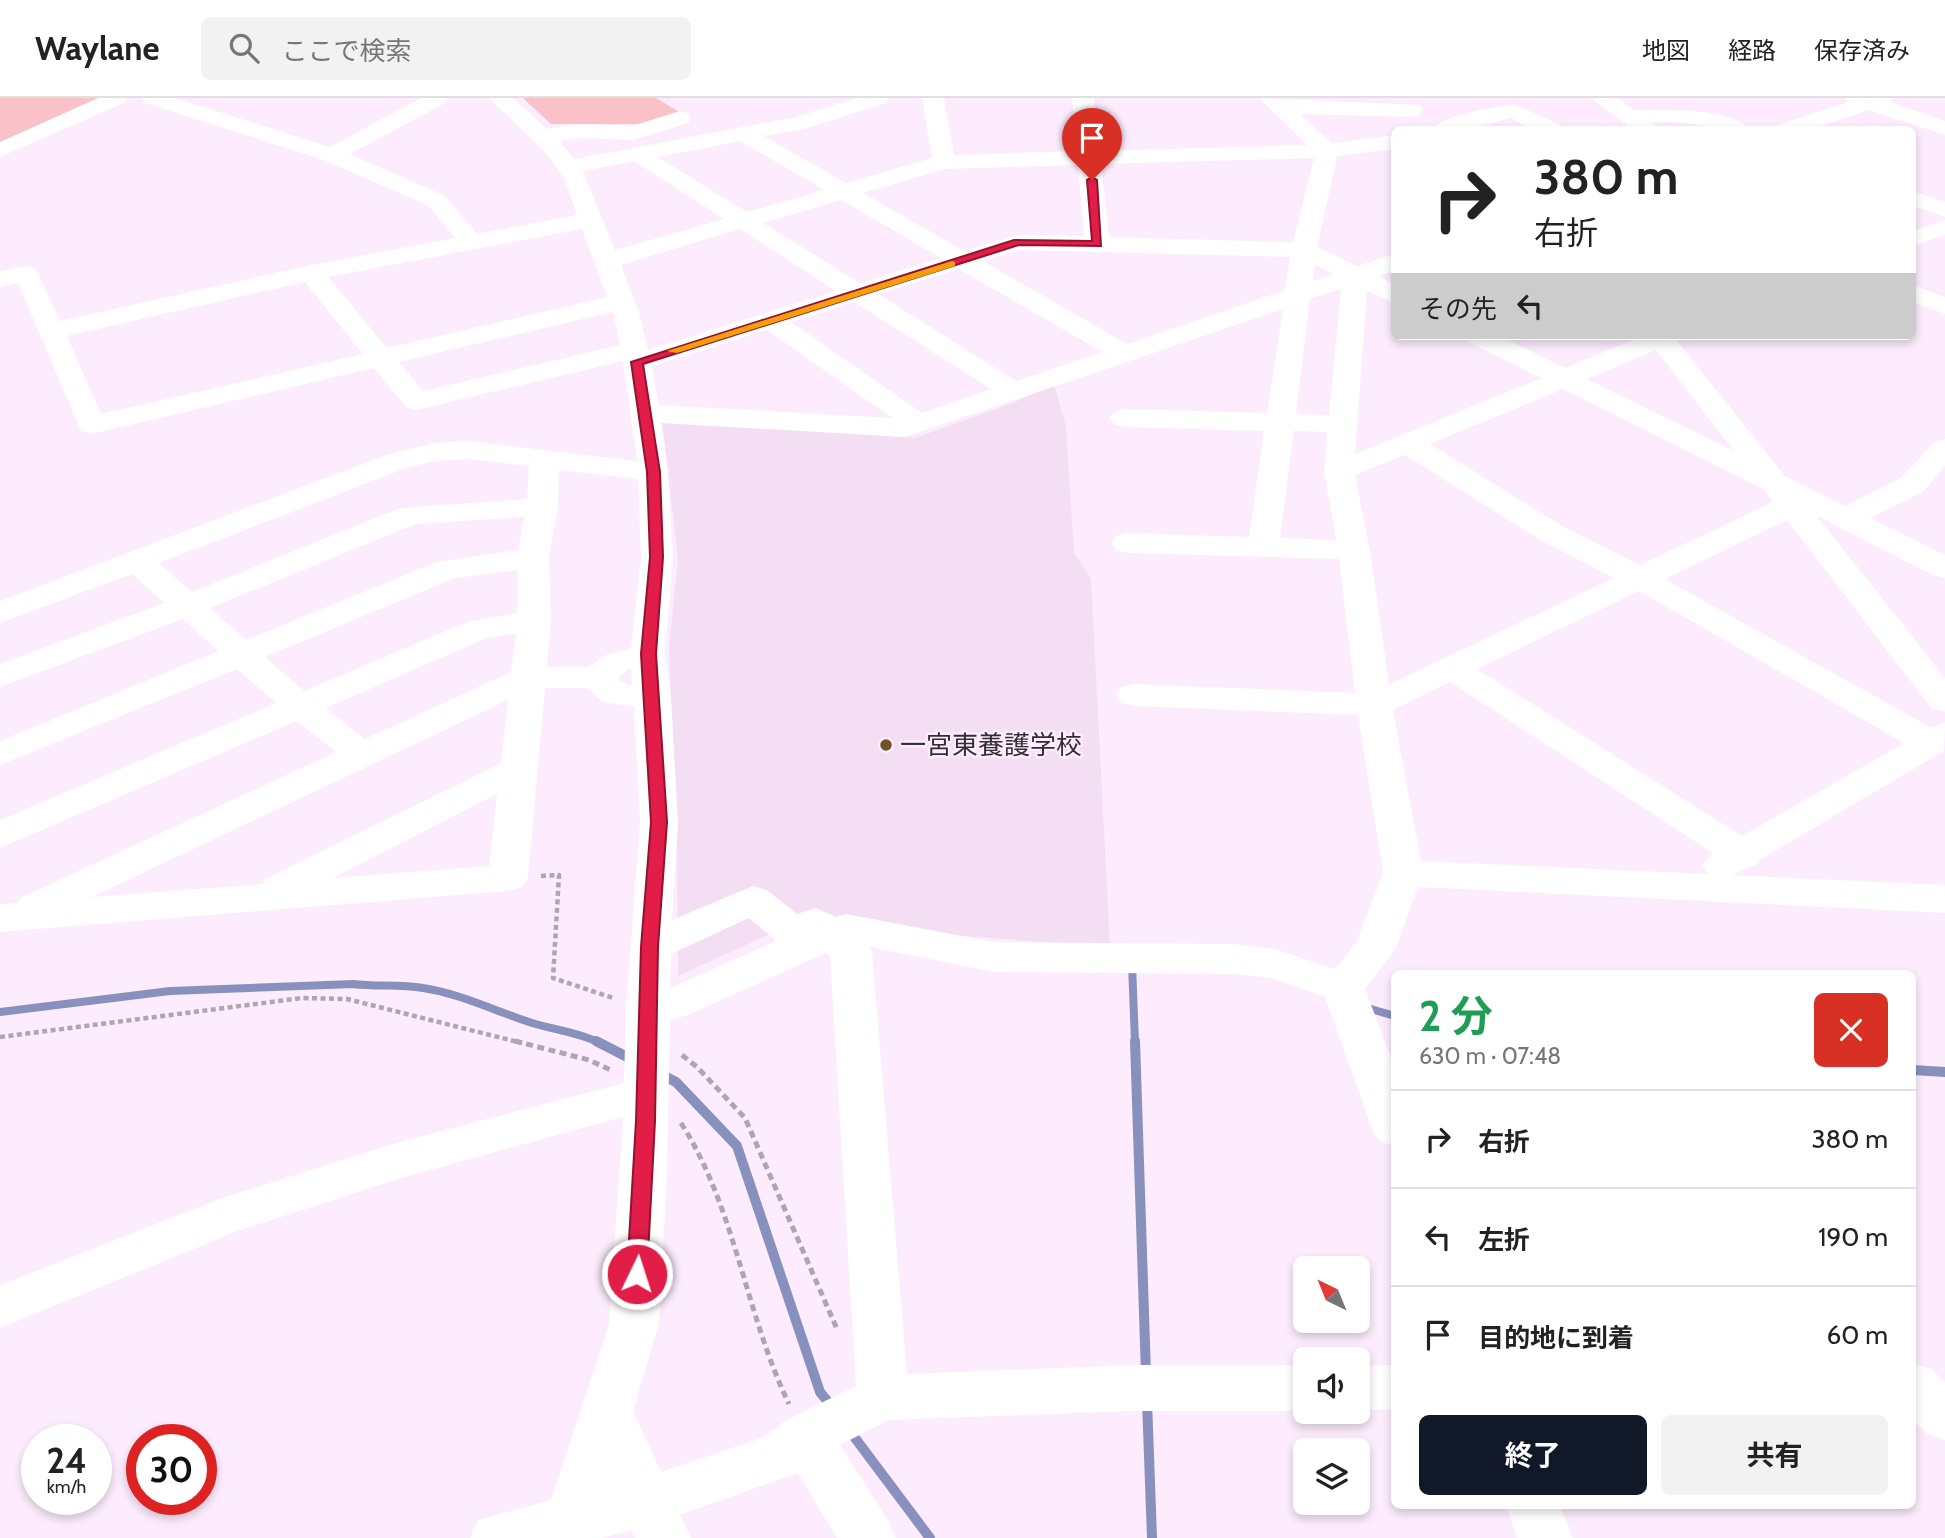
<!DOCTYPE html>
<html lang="ja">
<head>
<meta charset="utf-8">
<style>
	body { margin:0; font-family:Cabin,"Noto Sans JP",sans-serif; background:#f2f2f2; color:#222; height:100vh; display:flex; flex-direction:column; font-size:26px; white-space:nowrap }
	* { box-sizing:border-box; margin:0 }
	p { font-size:23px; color:#767676 }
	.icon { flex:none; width:38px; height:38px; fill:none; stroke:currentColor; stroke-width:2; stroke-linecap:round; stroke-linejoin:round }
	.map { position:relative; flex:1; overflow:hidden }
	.drawer { position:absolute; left:1391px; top:872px; width:525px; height:539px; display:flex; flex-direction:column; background:#fff; border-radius:10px; box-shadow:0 4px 10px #0003 }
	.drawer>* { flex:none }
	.hud { position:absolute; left:1391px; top:28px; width:525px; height:214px; border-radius:10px; box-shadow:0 4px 10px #0003; background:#fff; color:#222; overflow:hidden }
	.needle { width:46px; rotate:317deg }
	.fabs { position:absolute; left:1293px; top:1158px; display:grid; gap:14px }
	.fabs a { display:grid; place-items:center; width:77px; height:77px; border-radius:10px; background:#fff; box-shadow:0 4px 10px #0003; font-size:35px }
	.speed { position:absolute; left:21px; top:1326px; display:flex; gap:14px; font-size:35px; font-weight:700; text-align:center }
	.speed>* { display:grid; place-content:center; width:91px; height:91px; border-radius:50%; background:#fff; box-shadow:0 4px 10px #0003; line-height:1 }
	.speed small { font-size:18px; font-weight:400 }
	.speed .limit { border:10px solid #d22; background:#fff; color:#111 }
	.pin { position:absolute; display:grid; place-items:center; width:60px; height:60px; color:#fff; margin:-72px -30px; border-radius:50% 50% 50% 0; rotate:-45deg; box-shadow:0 0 7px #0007 }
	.pin .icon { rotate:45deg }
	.me { position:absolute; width:77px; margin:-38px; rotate:4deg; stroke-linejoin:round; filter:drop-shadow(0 0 5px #0008) }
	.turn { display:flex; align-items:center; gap:24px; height:147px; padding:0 28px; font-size:32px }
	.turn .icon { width:91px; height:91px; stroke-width:2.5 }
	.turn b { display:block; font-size:49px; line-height:60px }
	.then { display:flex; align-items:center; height:66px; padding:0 28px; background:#0003; gap:14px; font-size:26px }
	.round { display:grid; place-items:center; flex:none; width:74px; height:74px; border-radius:10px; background:#f2f2f2 }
	.summary { display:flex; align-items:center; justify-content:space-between; height:119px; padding:0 28px }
	h1 { font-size:42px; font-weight:700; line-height:52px; color:#1e9e55 }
	.primary-button { display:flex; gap:14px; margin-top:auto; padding:14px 28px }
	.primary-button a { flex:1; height:80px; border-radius:10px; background:#111827; color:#fff; font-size:28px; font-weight:700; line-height:80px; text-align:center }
	.primary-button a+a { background:#f2f2f2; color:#222 }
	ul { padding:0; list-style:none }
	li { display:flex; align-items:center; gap:21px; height:98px; padding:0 28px; border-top:2px solid #e0e0e0 }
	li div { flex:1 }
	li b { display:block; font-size:26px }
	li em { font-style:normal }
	header { display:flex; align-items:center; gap:42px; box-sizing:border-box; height:98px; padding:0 35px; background:#fff; border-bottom:2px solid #e0e0e0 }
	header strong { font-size:33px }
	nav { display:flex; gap:38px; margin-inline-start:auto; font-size:24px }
	.search { width:490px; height:63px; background:#f2f2f2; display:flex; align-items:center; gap:18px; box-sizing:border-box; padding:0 24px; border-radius:10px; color:#767676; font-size:26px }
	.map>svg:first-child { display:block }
</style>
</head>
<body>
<header>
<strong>Waylane</strong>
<div class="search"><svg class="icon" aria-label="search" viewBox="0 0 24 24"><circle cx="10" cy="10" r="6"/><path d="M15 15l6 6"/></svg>ここで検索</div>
<nav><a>地図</a><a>経路</a><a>保存済み</a></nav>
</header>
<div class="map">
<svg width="1945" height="1440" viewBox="0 0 1945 1440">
	<rect width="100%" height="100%" fill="#fcecfd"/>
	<!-- built -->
	<polygon fill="#f3def4" points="1054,286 1066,329 1074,455 1091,481 1110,849 872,831 812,817 678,878 677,745 669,549 678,461 662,321 915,340 1013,305"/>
	<!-- green -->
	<g fill="#fac1c8">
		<polygon points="0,0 102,0 0,47"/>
		<polygon points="523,0 656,0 681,15 638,26 551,26"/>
	</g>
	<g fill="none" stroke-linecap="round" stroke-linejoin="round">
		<!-- stream-far1 -->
		<g stroke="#8891bd" stroke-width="8">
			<polyline points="1132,866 1135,945"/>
			<polyline points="1364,909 1395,918"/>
			<path d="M0,914L170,893L353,886C377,889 399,886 423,890C458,895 498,914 532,925C555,932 578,934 600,945"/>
		</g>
		<!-- stream -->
		<g stroke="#8891bd" stroke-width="10">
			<polyline points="596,943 633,962"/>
			<polyline points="1135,943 1146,1276"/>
			<polyline points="1913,972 1945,974"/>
			<polyline points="660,976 676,984 737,1048 820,1294 833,1310"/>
			<polyline points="1147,1303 1152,1440"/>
			<polyline points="849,1332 930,1440"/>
		</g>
		<!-- path-far1 -->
		<g stroke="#b0a4b1" stroke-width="4.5" stroke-dasharray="5 3.5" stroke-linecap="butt">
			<polyline points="541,778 559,777 553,880 613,900"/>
			<polyline points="0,939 302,900 347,901 522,945"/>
		</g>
		<!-- path -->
		<g stroke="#b0a4b1" stroke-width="5" stroke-dasharray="7 4.5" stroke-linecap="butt">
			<polyline points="515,943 589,962 613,973"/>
			<polyline points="682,957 697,969 745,1020 837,1231"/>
			<path d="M681,1025C736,1111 745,1215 789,1306"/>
		</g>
		<!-- minor -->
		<g fill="#fff" fill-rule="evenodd">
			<polygon points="98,0 127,0 124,5 0,59 0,44"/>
			<path d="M142,0H175L330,49L421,0H448L445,5L350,56L445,98L477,136L577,117L564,79L545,54L489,0H513L547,31L578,26L632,28L680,13L688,15L691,20L688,25L634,42L578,40L560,43L574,61L796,19L856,0H889L886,5L808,30L764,38L846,85L932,60L922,0H944L954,57L1077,53L1072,0H1094L1099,53L1307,47L1259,0L1420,7L1423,12L1420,17L1412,19L1300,16L1332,45L1395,37V51L1337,58L1317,149L1357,168L1395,156V173L1378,178L1395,187V205L1367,193L1355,356L1541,280L1469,244L1465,238H1500L1565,270L1643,238H1681L1677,243L1785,378L1845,408L1901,380L1934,344L1945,341V368L1923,394L1870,420L1945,457V480L1933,477L1817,418L1945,580V614L1932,611L1787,422L1665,481L1930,629L1945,625L1944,653L1761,761L1758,766L1732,777L1945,787V815L1418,789L1396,850L1365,891L1395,970V1048L1379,1043L1372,1031L1325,899L1271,880L1235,876L994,874L869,849L872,854L907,1276L1133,1267H1306V1313H1133L889,1322L840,1347L888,1422L896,1440H837L798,1375L680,1417L691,1440H635L632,1432L601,1440H470L478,1422L551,1402L609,1226L623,1019L401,1080L238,1133L0,1230V1187L222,1100L399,1044L624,985L626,910L640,724L634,609L603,604L587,590H545L528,780L522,789L508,793L0,834V806L17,805L20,800L336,654L297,623L0,750V722L276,605L237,571L0,667V643L218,553L183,521L0,589V566L164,505L132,476L0,525V503L389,356L435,345L467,343L637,363L623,263L416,312L406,309L374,270L91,336L81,333L18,185L0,189V173L27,168L36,171L60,223L311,167L455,140L429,108L324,62L145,5ZM740,43L824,92L747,114L658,59ZM1314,60L1293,144L1109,139L1101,66ZM634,63L724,121L615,152L583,73ZM1078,67L1084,138L1018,137L964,153L863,95L945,71ZM841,102L941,160L860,185L763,125ZM582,131L607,199L387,250L328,179ZM740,131L836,193L648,252L639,214L621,167ZM1020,152L1290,159L1285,192L1127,246L983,163ZM1315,167L1333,176L1313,183ZM959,171L1102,254L1016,283L878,196ZM305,184L363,256L101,316L67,238ZM1341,191L1329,317L1296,316L1310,201ZM854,204L991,291L922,315L791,224ZM1283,211L1267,315L1124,311L1114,314L1109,320L1114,326L1124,329L1264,333L1249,439L1127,435L1116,438L1111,445L1116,452L1127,455L1339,461L1355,595L1134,586L1121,589L1116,597L1121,605L1134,608L1358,617L1383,775L1356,845L1335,871L1275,851L1235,846L994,844L846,816L836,819L816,810L797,816L767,792L753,788L672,822L678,724L671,600L665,556L673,459L668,374L661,325L905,339ZM613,214L620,247L423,293L399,264ZM767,232L892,320L659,307L652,268ZM1656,252L1734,353L1587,281ZM1563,291L1763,391L1773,404L1640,467L1564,429L1430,346ZM1294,333L1327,334L1324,373L1336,442L1280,440ZM1405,357L1542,443L1614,480L1389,586L1370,452L1355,377ZM467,361L529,368L527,401L400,410L192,494L159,465L409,369L435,363ZM559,372L638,381L641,459L631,550L606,557L588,569H547L551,522L549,460L558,409ZM524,419L518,452L436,464L246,542L210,510L416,426ZM517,472V515L467,524L304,593L265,559L455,480ZM1639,493L1904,645L1742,738L1477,571ZM516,535L511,574L365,641L326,610L487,540ZM630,571H631L632,587L626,586L618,580ZM1450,584L1713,755L1702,767L1708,776L1421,763L1393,612ZM508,602L501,665L265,781L262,786L92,799ZM497,696L489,768L333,780ZM749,820L776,843L670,890L671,856ZM826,855L830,859L856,1288L786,1322L764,1339L661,1374L633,1313L659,1226L667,1077L670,922L688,917Z"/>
			<path d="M1591,0C1600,0 1611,0 1619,1C1625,5 1630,12 1638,12C1664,13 1732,8 1750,32C1717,32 1685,22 1652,24L1660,32H1634Z"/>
			<polygon points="1845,0 1893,0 1890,4 1945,23 1945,37 1869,12 1809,32 1775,32 1778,27 1848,4"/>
			<path d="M1514,6L1560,27L1563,32H1534L1511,20L1464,32H1432C1445,15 1493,11 1514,6Z"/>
			<polygon points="1913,93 1945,104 1945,119 1913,108"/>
			<polygon points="1945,122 1945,137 1913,148 1913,133"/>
			<polygon points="1913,187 1945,199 1945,216 1913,204"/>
			<polygon points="1913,1265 1931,1271 1945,1284 1945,1342 1926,1335 1913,1321"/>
			<polygon points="1358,1267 1395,1267 1395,1311 1358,1313"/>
			<polygon points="1506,1407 1560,1407 1573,1440 1517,1440"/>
		</g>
	</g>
	<!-- route -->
	<polygon fill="#e11d48" stroke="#92132f" stroke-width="2" points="1092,79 1097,82 1101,148 1019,147 643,266 660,374 663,459 656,556 667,724 658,849 655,1023 647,1176 644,1182 637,1185 630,1182 627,1176 636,1023 641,849 651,724 641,556 650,459 647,374 631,264 1014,142 1092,143 1087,82"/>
	<!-- slow -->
	<polygon fill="#f59e0b" points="952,163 955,164 955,168 677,255 667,253"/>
	<!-- markers -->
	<circle fill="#6d5526" stroke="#fcecfd" stroke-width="2.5" cx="886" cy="647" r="7"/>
	<g text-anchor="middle" stroke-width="5" stroke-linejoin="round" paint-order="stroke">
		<!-- poi labels -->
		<g font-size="26" fill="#332e34" stroke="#fcecfd" text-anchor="start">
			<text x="900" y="656">一宮東養護学校</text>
		</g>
	</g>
</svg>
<div class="fabs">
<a><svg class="needle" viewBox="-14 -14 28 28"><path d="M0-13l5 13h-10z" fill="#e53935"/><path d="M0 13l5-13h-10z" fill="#767676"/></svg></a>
<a><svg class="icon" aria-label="sound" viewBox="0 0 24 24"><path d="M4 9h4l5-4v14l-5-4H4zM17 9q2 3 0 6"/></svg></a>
<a><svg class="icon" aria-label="layers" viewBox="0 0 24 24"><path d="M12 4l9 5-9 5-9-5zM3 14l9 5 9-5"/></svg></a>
</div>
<div class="speed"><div>24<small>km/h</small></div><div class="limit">30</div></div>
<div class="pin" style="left:1092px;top:82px;background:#d93025"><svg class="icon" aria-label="arrive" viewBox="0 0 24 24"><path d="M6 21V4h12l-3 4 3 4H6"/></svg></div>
<svg class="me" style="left:637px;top:1176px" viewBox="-20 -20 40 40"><circle r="17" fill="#e11d48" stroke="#fff" stroke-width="3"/><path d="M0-11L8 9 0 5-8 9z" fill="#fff"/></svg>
<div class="hud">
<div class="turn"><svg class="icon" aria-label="right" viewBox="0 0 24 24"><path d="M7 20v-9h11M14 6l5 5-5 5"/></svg><div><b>380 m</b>右折</div></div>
<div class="then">その先<svg class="icon" aria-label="left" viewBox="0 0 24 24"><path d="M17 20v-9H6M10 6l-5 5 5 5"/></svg></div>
</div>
<section class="drawer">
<div class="summary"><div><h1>2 分</h1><p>630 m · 07:48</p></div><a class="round" style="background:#d93025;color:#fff"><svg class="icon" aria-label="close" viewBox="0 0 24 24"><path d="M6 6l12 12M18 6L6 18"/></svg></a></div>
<ul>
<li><svg class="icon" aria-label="right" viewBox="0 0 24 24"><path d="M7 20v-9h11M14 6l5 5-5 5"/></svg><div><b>右折</b></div><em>380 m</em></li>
<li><svg class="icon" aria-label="left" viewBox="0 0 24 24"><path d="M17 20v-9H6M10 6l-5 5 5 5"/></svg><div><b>左折</b></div><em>190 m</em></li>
<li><svg class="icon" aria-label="arrive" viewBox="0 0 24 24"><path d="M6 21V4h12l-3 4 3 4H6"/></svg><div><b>目的地に到着</b></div><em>60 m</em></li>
</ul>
<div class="primary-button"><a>終了</a><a>共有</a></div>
</section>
</div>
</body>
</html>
